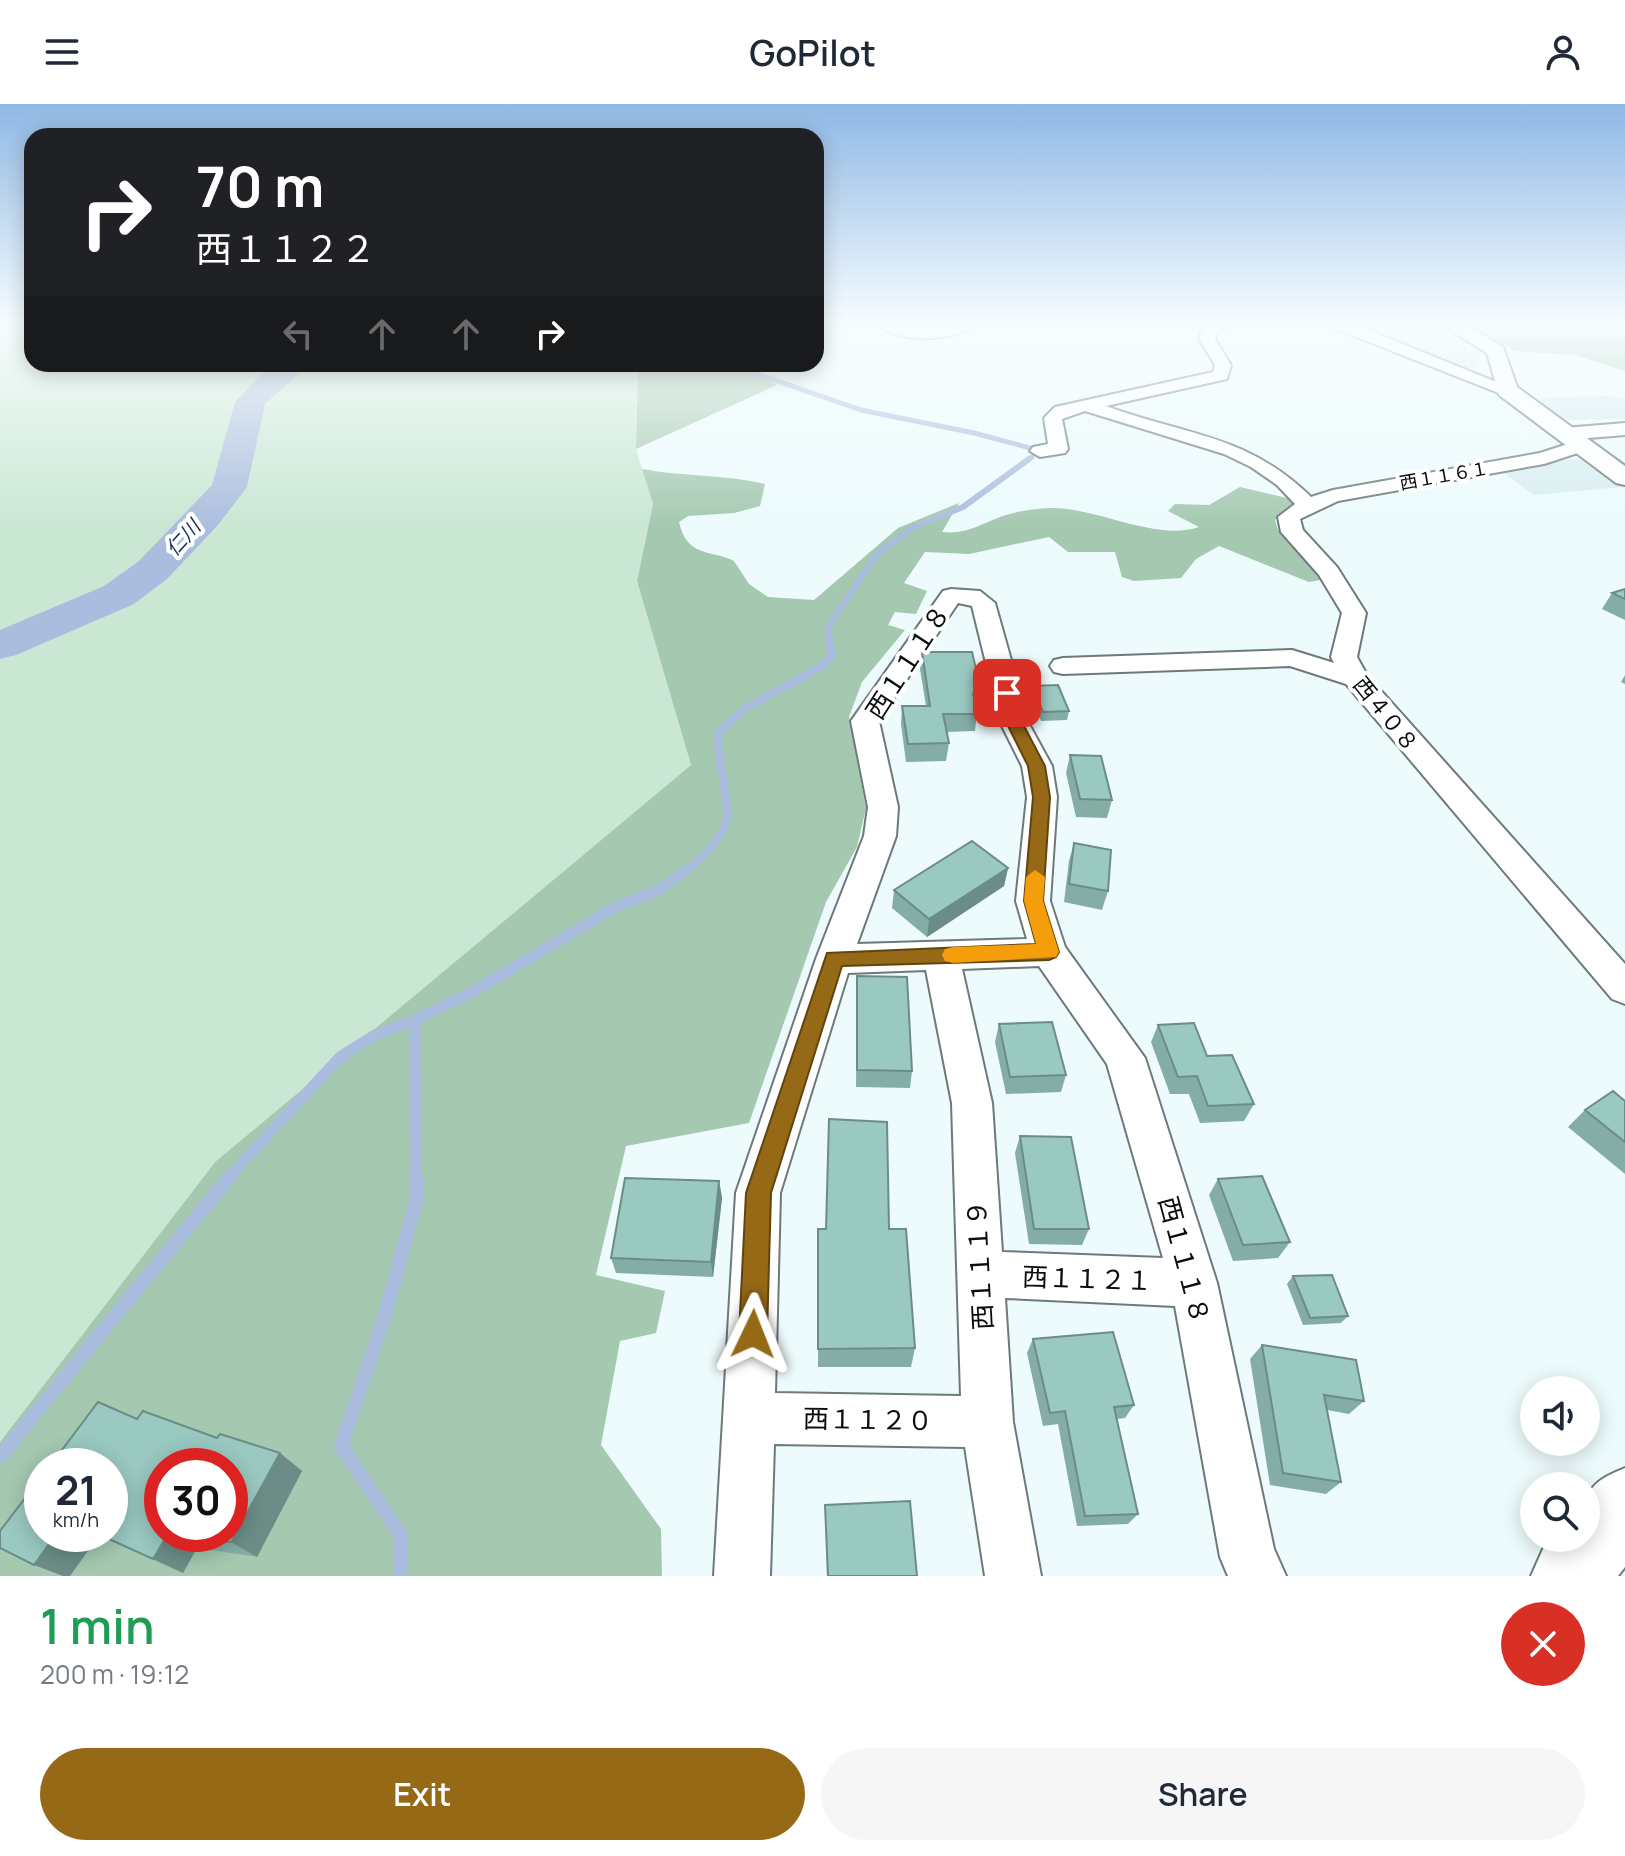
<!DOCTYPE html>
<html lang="en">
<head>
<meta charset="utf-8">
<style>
	body { margin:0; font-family:Manrope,"Noto Sans JP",sans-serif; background:#f6f6f7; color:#1f2937; height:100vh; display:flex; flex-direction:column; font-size:30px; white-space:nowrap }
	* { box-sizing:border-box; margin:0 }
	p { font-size:26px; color:#747a83 }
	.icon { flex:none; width:44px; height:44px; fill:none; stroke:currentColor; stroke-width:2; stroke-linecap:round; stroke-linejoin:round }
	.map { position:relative; height:1472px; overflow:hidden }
	.details { display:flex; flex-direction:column; background:#fff; flex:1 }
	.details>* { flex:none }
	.top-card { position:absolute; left:24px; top:24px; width:800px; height:244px; border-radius:24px; box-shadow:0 4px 20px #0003; background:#202124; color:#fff; overflow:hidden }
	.buttons { position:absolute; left:1520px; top:1272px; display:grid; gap:16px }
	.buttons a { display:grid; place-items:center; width:80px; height:80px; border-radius:50%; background:#fff; box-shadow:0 4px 20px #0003; font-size:40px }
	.speed { position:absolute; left:24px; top:1344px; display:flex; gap:16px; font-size:40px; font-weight:700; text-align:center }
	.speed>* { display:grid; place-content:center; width:104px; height:104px; border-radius:50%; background:#fff; box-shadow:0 4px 20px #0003; line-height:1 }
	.speed small { font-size:20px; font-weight:400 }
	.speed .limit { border:12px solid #d22; background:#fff; color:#111 }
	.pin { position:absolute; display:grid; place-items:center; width:68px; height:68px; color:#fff; margin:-34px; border-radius:16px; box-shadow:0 4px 12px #0006 }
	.me { position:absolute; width:88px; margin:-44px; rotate:2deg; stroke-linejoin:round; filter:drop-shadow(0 0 6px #0008) }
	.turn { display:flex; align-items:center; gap:28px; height:168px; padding:0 40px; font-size:36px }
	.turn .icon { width:104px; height:104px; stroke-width:2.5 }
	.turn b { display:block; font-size:56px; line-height:68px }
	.lanes { display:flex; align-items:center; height:76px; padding:0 40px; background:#0003; justify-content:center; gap:40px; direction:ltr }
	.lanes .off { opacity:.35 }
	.round { display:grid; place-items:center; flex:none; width:84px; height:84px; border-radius:42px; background:#f6f6f7 }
	.summary { display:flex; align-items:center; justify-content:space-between; height:136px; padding:0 40px }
	h1 { font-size:48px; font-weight:600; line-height:60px; color:#1e9e55 }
	.cta { display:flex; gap:16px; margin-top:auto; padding:16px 40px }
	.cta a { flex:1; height:92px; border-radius:48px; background:#966917; color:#fff; font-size:32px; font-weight:600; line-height:92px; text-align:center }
	.cta a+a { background:#f6f6f7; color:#1f2937 }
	header { display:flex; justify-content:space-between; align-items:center; height:104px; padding:0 40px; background:#fff; font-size:36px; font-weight:600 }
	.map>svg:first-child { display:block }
</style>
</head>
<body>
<header><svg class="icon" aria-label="menu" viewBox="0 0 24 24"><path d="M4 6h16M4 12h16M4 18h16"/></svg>GoPilot<svg class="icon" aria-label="person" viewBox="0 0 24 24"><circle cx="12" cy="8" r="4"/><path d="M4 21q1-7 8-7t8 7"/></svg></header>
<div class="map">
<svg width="1625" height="1472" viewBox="0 0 1625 1472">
	<rect width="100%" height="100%" fill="#edfbfd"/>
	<!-- built -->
	<g fill="#d7edf1">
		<polygon points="1354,219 1425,219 1450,236 1479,247 1479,262 1467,265 1350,221"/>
		<polygon points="1608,292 1625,295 1625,315 1565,316 1533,294"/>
		<polygon points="1578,354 1622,383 1534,391 1501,367"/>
	</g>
	<!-- green -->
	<polygon fill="#c9e7d3" points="0,219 32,219 32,260 638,260 636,345 653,400 637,477 691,661 215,1058 0,1338"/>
	<!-- forest -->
	<g fill="#a4c8b0" fill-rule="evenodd">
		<polygon points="1460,219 1625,219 1625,267 1575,251 1514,247 1496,235"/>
		<polygon points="638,260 739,260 777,281 636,345"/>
		<path d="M642,365C683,373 725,370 765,380L760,402L734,409L688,412L679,418C687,454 710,445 734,457L749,480L768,493L814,496L898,424L959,399L942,428C968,431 981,419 1006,411C1018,407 1035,405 1049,404C1094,402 1156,438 1199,423L1168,407L1175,400L1209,401L1240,383L1299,397L1275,416L1278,426L1332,474L1309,478L1219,442L1196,455L1181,474L1134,477L1122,473L1115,448H1068L1049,433L969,450L925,448L904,479L927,487L916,510L895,508L888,521L905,526L862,578L849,613L866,704L857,743L826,798L749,1019L626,1042L596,1171L665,1187L656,1229L620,1237L601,1341L661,1425L662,1472H0V1338L215,1058L691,661L637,477L653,400ZM42,1362H110V1430H42ZM162,1362H230V1430H162Z"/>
	</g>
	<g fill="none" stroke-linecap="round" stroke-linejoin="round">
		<!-- stream-far4 -->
		<g stroke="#abbdde" stroke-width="5">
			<polyline points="728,260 861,306 974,329 1030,344"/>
			<polyline points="1026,357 1032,353"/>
		</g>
		<!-- stream-far3 -->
		<polyline stroke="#abbdde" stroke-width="6" points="830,536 828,523 877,450 912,424 963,403 1029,355"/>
		<!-- stream-far2 -->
		<path stroke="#abbdde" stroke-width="8" d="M682,769C699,758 726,732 727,711C727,684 717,658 718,630L744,605L822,562L832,552L829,534"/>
		<!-- stream-far1 -->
		<g stroke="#abbdde" stroke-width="11">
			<polyline points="415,916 416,1074"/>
			<polyline points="228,1074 340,953 375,931 415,916 474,887 617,802 657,787 685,767"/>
		</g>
		<!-- stream -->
		<g stroke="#abbdde" stroke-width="14">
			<polyline points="0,1352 230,1072"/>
			<polyline points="400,1472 401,1431 341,1342 385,1211 416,1097 416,1072"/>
		</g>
		<!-- river -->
		<polygon fill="#abbdde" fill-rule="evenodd" points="276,260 310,260 265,300 247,383 218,421 167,475 134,500 16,551 0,555 0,526 104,482 139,457 212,381 235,298 266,266"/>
		<!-- minor casing -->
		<g stroke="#6d797b" stroke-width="4">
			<g id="minor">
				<path d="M876,219L926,224L979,219C956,238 898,241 876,219Z"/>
				<path d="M1210,219H1234L1216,229L1215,235L1231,261L1227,275L1106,302C1184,331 1247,330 1311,393L1333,386L1540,349L1580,336L1589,342L1587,346L1544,360L1338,397L1300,415L1303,426L1337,463L1366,509L1357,553L1367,571L1625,860V900L1612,895L1346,580L1290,562L1063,570L1054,568L1050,562L1054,556L1063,554L1292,546L1334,559L1331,553L1342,509L1319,471L1281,428L1278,413L1295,400L1277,381L1251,363L1224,350L1085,307L1062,315L1068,345L1065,349L1040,353L1030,347L1033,343L1048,340L1044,314L1055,303L1213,268L1215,261L1199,235L1201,227Z"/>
				<polygon points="1321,219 1345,219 1371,227 1516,286 1507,291 1501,290"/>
				<polygon points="1625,319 1625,331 1564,336 1555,330 1564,324"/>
				<path d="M951,485L980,487L995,499L1029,620L1052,662L1057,693L1050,797L1065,843L1145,954L1217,1179L1274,1445L1286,1472H1228L1220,1453L1175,1202L1005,1194L1013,1318L1041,1472H985L965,1343L774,1340L770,1472H714L736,1089L816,855L864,732L868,703L851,617L943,487ZM958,499L972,502L1001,620L1022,662L1027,693L1016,797L1027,835L857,840L896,732L898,703L879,617ZM1039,862L1107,960L1163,1154L1002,1148L992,999L962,865ZM926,866L952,999L961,1292L775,1289L780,1089L848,869Z"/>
			</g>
		</g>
		<!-- tertiary casing -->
		<g stroke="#6d797b" stroke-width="4">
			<polygon id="tertiary" points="1439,219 1463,219 1503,243 1517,283 1625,362 1625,381 1616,379 1499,291 1487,249"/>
		</g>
		<!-- primary casing -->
		<g stroke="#6d797b" stroke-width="4">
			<path id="primary" d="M1625,1364V1463L1618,1472H1531L1543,1445L1551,1434H1586C1586,1391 1582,1381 1625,1364Z"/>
		</g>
		<!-- minor -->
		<use href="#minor" fill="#fff" fill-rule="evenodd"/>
		<!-- tertiary -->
		<use href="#tertiary" fill="#fff" fill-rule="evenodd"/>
		<!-- primary -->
		<use href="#primary" fill="#fff" fill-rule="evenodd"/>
	</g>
	<!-- wall -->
	<g fill="#84ada6">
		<polygon points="1625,485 1625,516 1602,505 1612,489"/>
		<polygon points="922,548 982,590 979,607 977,607 975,627 946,628 949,639 946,657 906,658 901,620 902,602 926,602 920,565"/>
		<polygon points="1625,571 1625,580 1621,578"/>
		<polygon points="1032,582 1069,607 1067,616 1041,617 1031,591"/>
		<polygon points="1070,651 1112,696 1107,714 1076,713 1066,669"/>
		<polygon points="1074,739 1108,787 1102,806 1064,798 1069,757"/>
		<polygon points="1008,764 1004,782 927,833 892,804 894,786"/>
		<polygon points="857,872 912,967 910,984 856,983"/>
		<polygon points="999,920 1066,971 1061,988 1006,990 995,938"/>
		<polygon points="1158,921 1207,952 1254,1000 1244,1017 1200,1019 1189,990 1170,990 1151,938"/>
		<polygon points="1625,997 1625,1070 1568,1023 1585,1006"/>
		<polygon points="1020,1032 1089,1125 1082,1141 1029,1140 1015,1049"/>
		<polygon points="1218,1075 1290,1138 1278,1154 1233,1157 1209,1091"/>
		<polygon points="719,1077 722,1094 713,1173 616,1169 611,1154"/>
		<polygon points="818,1125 889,1125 915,1244 911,1263 818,1263"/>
		<polygon points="1293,1172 1348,1212 1341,1219 1303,1221 1287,1180"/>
		<polygon points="1033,1235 1134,1301 1125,1314 1117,1315 1138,1410 1128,1420 1077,1422 1058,1320 1043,1322 1027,1249"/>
		<polygon points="1262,1241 1364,1297 1349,1310 1327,1306 1341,1378 1326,1390 1270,1381 1250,1255"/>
		<polygon points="137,1315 280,1349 302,1367 257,1453 197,1444 183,1469 99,1431 70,1472 63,1472"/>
		<polygon points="825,1401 917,1472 827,1472"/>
	</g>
	<!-- shaded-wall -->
	<g fill="#6c8d87">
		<polygon points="1008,764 1004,782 927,833 929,815"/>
		<polygon points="719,1077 722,1094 713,1173 711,1158"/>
		<polygon points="280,1349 302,1367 257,1453 231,1438"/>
		<polygon points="56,1430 99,1431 70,1472 63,1472 34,1461"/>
		<polygon points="168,1430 197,1444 183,1469 153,1455"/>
	</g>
	<!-- building -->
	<g fill="#9ac9c1" stroke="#6c8d87" stroke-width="2">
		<polygon points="1625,485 1625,495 1612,489"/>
		<polygon points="922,548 972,548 982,590 973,590 978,610 943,610 949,639 908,640 902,602 930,602"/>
		<polygon points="1058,581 1069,607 1043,608 1032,582"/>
		<polygon points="1070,651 1101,652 1112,696 1080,695"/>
		<polygon points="972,737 1008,764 929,815 894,786"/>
		<polygon points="1074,739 1111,746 1108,787 1069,780"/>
		<polygon points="857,872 907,873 912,967 857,966"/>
		<polygon points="1052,918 1066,971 1010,973 999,920"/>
		<polygon points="1194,919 1207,952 1232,951 1254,1000 1208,1002 1197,972 1178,973 1158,921"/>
		<polygon points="1613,987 1625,997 1625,1038 1585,1006"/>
		<polygon points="829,1015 887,1018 889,1125 906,1125 915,1244 818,1245 818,1125 826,1125"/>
		<polygon points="1020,1032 1071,1033 1089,1125 1034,1125"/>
		<polygon points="1262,1072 1290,1138 1243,1141 1218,1075"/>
		<polygon points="625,1074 719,1077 711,1158 611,1154"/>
		<polygon points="1332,1171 1348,1212 1310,1214 1293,1172"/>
		<polygon points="1113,1228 1134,1301 1114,1303 1138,1410 1085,1412 1065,1307 1050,1309 1033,1235"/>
		<polygon points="1262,1241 1356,1256 1364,1297 1324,1291 1341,1378 1283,1369"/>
		<polygon points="98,1298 137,1315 143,1307 217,1334 220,1330 280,1349 231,1438 172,1430 230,1430 230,1362 162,1362 162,1430 168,1430 153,1455 98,1430 110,1430 110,1362 50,1362"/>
		<polygon points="42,1372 42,1430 56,1430 34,1461 0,1444 0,1427"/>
		<polygon points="910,1397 917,1472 828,1472 825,1401"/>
	</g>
	<!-- sky -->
	<linearGradient id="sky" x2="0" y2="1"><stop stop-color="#8fb8e4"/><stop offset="0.52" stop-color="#f7fdfe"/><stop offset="1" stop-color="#f7fdfe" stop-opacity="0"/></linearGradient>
	<rect width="1625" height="425" fill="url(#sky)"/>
	<!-- route -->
	<polygon fill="#966917" stroke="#62440f" stroke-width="2" points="1007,585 1015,589 1023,620 1045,662 1050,693 1043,797 1059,848 1056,853 1049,856 842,862 771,1089 767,1230 763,1239 753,1243 743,1239 739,1230 746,1089 827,849 1036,840 1024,797 1033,693 1028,662 1007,620 999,589"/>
	<!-- slow -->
	<polygon fill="#f59e0b" points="1035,766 1045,773 1043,797 1059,848 1056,853 953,859 945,857 942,851 945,845 953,843 1036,840 1024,797 1026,773"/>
	<g text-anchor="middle" stroke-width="8" stroke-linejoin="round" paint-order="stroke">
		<!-- far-street labels -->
		<g font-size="18" fill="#0a0e0f" stroke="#fff">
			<text transform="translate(1444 372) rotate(-10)" y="6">西１１６１</text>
		</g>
		<!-- far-water labels -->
		<g font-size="20" font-style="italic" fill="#1a305b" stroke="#fff">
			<text transform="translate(183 434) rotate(-48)" y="7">仁川</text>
		</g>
		<!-- street labels -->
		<g font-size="22" fill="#0a0e0f" stroke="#fff">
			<text transform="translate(1386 610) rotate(51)" y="8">西４０８</text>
		</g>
		<!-- near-street labels -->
		<g font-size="26" fill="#0a0e0f" stroke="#fff">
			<text transform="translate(908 558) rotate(-57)" y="9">西１１１８</text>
			<text transform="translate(1184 1156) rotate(75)" y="9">西１１１８</text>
			<text transform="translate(980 1161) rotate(-93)" y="9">西１１１９</text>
			<text transform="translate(1087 1175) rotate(2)" y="9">西１１２１</text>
			<text transform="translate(868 1316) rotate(1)" y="9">西１１２０</text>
		</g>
	</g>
</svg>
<div class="buttons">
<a><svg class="icon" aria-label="sound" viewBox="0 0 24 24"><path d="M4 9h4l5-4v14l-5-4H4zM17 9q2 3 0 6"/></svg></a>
<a><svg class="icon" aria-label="search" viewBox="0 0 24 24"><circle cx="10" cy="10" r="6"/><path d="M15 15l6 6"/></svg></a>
</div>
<div class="speed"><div>21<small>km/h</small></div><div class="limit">30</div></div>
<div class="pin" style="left:1007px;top:589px;background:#d93025"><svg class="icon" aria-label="arrive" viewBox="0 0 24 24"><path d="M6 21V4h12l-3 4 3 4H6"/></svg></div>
<svg class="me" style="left:753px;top:1230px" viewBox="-20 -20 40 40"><path d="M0-17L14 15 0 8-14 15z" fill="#966917" stroke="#fff" stroke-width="4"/></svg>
<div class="top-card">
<div class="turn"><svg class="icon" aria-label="right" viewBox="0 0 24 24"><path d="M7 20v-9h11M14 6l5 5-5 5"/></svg><div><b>70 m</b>西１１２２</div></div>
<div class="lanes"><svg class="icon off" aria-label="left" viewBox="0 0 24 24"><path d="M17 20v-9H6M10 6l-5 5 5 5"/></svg><svg class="icon off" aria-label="ahead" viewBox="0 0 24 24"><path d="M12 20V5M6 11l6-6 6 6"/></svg><svg class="icon off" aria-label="ahead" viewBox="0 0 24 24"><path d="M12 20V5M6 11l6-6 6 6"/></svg><svg class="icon" aria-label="right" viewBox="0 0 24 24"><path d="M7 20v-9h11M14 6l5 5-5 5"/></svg></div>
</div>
</div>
<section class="details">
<div class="summary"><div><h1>1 min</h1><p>200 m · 19:12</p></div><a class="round" style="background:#d93025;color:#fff"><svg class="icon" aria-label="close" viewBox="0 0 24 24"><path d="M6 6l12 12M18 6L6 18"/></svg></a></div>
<div class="cta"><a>Exit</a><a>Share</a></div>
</section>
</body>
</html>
